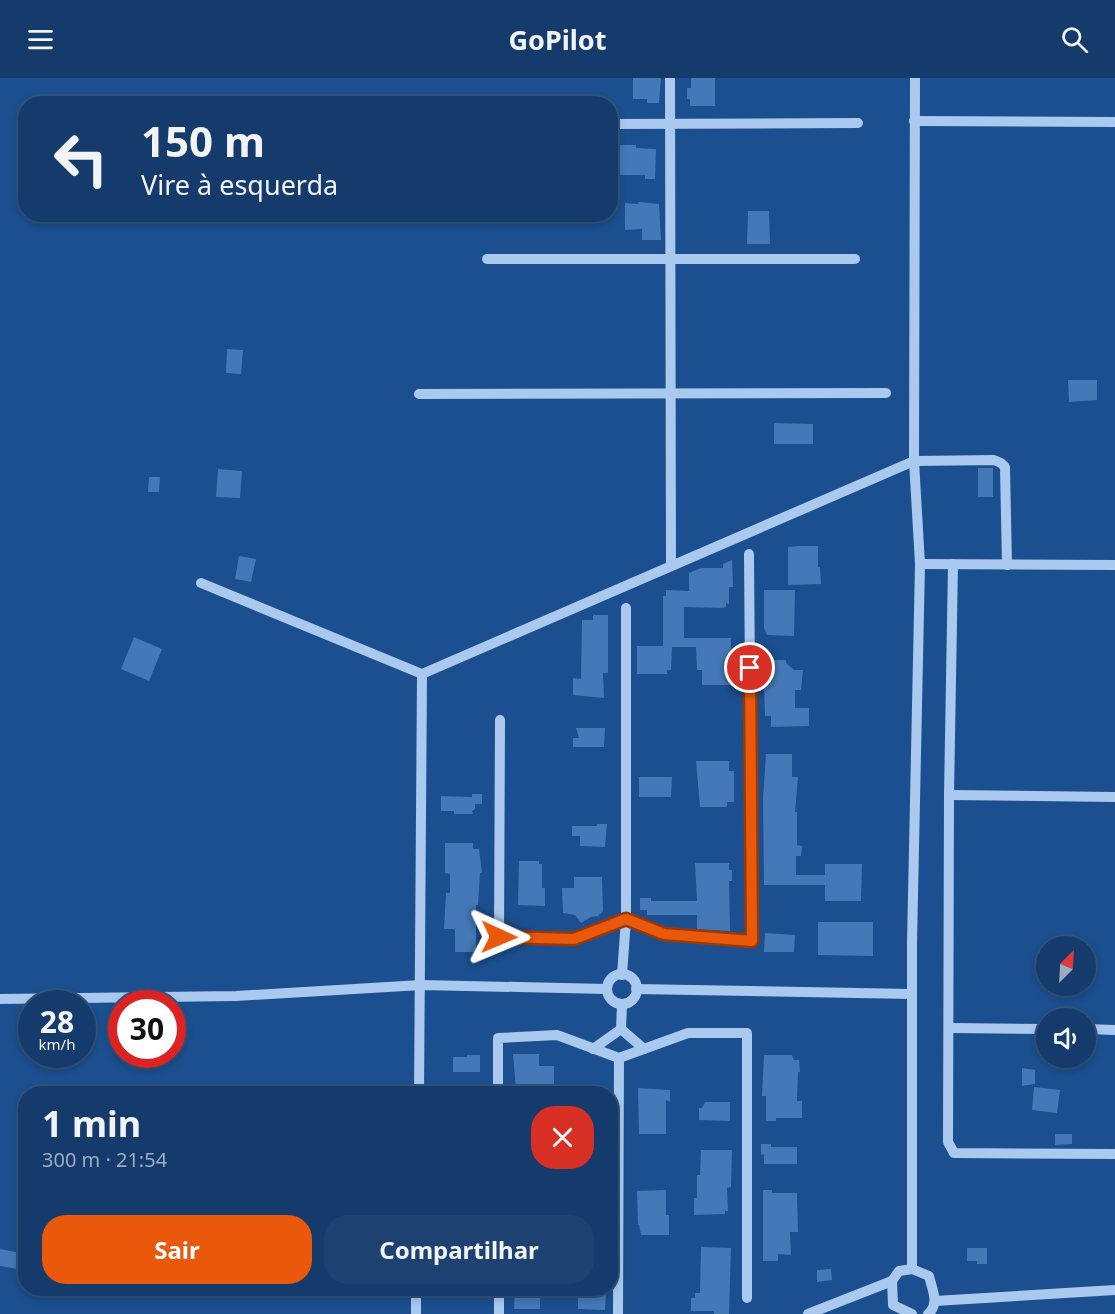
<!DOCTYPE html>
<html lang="pt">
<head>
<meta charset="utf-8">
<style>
	body { margin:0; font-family:"Noto Sans",sans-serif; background:#1d4271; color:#f1f3f6; height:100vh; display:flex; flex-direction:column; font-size:22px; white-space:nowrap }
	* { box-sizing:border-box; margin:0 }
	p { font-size:20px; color:#9dadc1 }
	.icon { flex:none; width:33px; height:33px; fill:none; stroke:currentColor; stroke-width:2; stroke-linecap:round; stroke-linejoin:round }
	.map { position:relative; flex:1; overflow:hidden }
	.details { position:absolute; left:18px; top:1008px; width:600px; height:210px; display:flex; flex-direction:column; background:#143b6b; border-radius:24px; box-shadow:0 3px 9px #0003,0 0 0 2px #33557e }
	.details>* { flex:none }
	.banner { position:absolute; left:18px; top:18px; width:600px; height:126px; border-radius:24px; box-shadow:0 3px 9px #0003,0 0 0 2px #33557e; background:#143b6b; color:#f1f3f6; overflow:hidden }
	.needle { width:39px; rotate:24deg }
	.tools { position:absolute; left:1036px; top:858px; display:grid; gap:12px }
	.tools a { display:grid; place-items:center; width:60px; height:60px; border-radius:50%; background:#143b6b; box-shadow:0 3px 9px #0003,0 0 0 2px #33557e; font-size:30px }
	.speed { position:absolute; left:18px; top:912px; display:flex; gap:12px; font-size:30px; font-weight:700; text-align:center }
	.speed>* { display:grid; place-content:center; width:78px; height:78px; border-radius:50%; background:#143b6b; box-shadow:0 3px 9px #0003,0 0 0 2px #33557e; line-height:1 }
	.speed small { font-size:15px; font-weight:400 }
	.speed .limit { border:9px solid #d22; background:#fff; color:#111 }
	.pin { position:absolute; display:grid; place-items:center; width:51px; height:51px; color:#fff; margin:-26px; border:3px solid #fff; border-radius:50%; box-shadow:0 2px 6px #0007 }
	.me { position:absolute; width:66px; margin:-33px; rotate:91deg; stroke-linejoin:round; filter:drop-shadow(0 0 4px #0008) }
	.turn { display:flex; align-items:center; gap:21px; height:126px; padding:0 24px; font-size:27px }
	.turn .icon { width:78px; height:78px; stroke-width:2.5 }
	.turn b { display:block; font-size:42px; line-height:51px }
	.round { display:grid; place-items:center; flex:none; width:63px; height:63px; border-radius:24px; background:#1d4271 }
	.overview { display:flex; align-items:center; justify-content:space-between; height:102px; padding:0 24px }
	h1 { font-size:36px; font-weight:700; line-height:45px }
	.button { display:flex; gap:12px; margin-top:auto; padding:12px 24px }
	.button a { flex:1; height:69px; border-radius:24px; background:#ea580c; color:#fff; font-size:24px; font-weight:700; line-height:69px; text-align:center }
	.button a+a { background:#1d4271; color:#f1f3f6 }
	header { display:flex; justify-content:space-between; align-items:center; height:78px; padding:0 24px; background:#143b6b; font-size:27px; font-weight:700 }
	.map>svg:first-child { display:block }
</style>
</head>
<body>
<header><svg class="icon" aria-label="menu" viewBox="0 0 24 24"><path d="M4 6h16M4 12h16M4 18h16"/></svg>GoPilot<svg class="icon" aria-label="search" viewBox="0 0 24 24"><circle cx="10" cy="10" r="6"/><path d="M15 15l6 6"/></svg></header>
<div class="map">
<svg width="1115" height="1236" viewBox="0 0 1115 1236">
	<rect width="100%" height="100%" fill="#1b4f8f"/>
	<!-- building -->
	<g fill="#4478b7">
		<polygon points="633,0 661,0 659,25 647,25 647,21 633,21"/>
		<polygon points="691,0 715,0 715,28 690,28 690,21 687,21 687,10 691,10"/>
		<polygon points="619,67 636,67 636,70 656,71 655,101 645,101 645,97 619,97"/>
		<polygon points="638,124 659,126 661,162 642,162 642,151 625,152 625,125 638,126"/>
		<polygon points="748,133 769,133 770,166 747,166"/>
		<polygon points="227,271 243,272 241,296 226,295"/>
		<polygon points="1068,302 1097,302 1097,322 1069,324"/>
		<polygon points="774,345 813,346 813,366 774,366"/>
		<rect x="978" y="390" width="15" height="29"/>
		<polygon points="218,391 242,393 240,420 216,419"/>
		<polygon points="149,399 160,399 159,414 148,414"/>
		<polygon points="798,468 818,468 818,489 820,489 821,506 788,507 788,469"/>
		<polygon points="239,478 256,481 251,504 235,501"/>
		<polygon points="732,482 733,509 729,509 729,526 726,525 726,529 721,530 684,529 684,560 731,560 730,607 702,607 702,592 697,592 696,569 672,569 671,592 667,592 667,596 637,596 637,568 663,568 663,518 666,518 666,512 689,513 689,495 701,490 723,490 723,486"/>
		<polygon points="764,512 795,512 794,558 767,557 764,550"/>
		<polygon points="593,537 608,537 608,595 603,595 604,620 573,617 573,600 581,601 582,542 593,542"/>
		<polygon points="134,559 162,571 149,603 121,591"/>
		<polygon points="767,582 786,582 786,585 794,592 803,592 801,612 795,612 795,630 809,630 809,648 771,649 771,638 765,638 764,605 768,605"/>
		<polygon points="576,650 605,650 604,669 573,669 573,660 579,660"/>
		<polygon points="766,676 792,676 792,699 798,699 795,734 797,734 797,767 802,768 801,778 796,778 796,797 825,797 825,786 862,786 861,823 825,823 825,807 764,807 763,721"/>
		<polygon points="696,683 729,683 729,693 734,693 734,724 727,724 727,729 700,729"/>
		<polygon points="639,699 672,699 671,719 639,719"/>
		<polygon points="472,716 482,716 482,726 475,726 475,731 472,733 473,736 454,736 454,733 441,733 441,718 472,719"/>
		<polygon points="597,746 607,746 605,769 580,768 580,758 572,758 572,748 597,748"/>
		<polygon points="445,765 473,765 473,771 479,771 482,795 480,795 478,827 476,827 476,874 455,874 455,851 444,851 446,815 450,815 450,796 445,795"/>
		<polygon points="519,783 539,783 539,786 542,786 542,810 545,810 545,828 518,827"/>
		<polygon points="695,785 729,785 729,792 732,792 732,803 729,803 730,853 697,851 697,837 647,837 647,832 640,832 640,820 651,820 651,823 697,823"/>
		<polygon points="574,799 602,799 603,833 598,838 591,839 581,845 575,837 563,835 562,810 574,810"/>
		<polygon points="818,844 873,844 873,878 818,877"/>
		<polygon points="765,855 795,857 794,874 764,874"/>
		<polygon points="513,976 539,976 539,988 554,988 554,1008 551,1008 551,1016 520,1016 520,1012 516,1012"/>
		<polygon points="467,977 480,977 480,994 453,994 453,979 467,979"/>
		<polygon points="764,977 792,977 794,982 799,982 800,994 798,994 797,1023 802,1023 802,1040 776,1040 776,1043 766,1043 766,1018 762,1018"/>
		<polygon points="1022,990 1035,992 1035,1006 1022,1008"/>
		<polygon points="1034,1009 1060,1012 1057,1035 1032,1032"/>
		<polygon points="638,1010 670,1012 670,1024 666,1022 666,1056 639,1056"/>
		<polygon points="705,1024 730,1024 730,1043 699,1042 699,1030 702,1030"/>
		<polygon points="1055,1056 1072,1056 1072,1066 1055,1067"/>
		<polygon points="761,1066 771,1066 771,1069 797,1069 797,1086 764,1086 764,1076 761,1077"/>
		<polygon points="701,1072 732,1072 731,1109 727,1110 728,1133 725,1133 725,1136 694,1137 694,1120 697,1120 697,1097 700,1097"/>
		<polygon points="666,1112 666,1137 669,1137 669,1157 641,1157 639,1147 638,1147 637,1113"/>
		<polygon points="763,1112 772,1112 772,1115 797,1115 798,1154 790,1154 791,1177 778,1176 778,1183 763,1183"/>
		<polygon points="701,1169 731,1170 729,1236 714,1236 714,1233 691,1233 691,1220 695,1220 695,1215 700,1215"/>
		<polygon points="967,1170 987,1170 987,1186 977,1186 977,1183 967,1183"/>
		<polygon points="0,1171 21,1175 18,1191 0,1188"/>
		<polygon points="831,1191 832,1202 817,1204 817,1192"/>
		<polygon points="596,1210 606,1210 605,1232 578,1231 578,1213 596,1213"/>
		<polygon points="515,1212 540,1212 540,1231 514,1231"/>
	</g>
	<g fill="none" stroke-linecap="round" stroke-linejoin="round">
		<!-- minor -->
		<g stroke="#a9c9ee" stroke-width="10">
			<polyline points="670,0 671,488"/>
			<polyline points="914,43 1115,44"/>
			<polyline points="610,46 858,45"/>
			<polyline points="487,181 855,181"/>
			<polyline points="419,316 886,315"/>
			<polyline points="920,486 1115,487"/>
			<polyline points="953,486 949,717 948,1064 954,1075 1115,1076"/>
			<polyline points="201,505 422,596 914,383 994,382 1001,385 1005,389 1007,487"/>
			<polyline points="500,642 499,859 575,860 626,841 664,856 752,863 749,476"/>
			<polyline points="949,717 1115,719"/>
			<circle cx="622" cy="911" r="15"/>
			<polyline points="622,897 626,841 626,530"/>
			<polyline points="636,911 912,916"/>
			<polyline points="0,921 236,918 421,907 607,911"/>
			<polyline points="950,950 1047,951"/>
			<polyline points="621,951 644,971"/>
			<polyline points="621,951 622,926"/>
			<polyline points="1086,951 1115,952"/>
			<polyline points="593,971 621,951"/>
			<polyline points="419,1016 422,596"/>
			<polyline points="498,1016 498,960 557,957 619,980 688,955 747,955 747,1220"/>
			<polyline points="912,1191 912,865 920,486 914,383 915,0"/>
			<polyline points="499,1210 499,1236"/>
			<polyline points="935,1223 1115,1212"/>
			<polyline points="416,1236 416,1210"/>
			<polyline points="618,1236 619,980"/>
			<polyline points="808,1236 892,1203"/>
			<path d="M912,1236L893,1227L892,1203L899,1193L912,1191L929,1198C932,1211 940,1226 928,1236"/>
		</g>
	</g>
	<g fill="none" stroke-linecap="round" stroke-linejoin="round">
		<!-- route casing -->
		<g stroke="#983908" stroke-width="15">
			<polyline id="route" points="499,859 574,861 626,841 664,856 752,863 750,590"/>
		</g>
		<!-- route -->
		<use href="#route" stroke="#ea580c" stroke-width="10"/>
	</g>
</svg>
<div class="tools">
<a><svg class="needle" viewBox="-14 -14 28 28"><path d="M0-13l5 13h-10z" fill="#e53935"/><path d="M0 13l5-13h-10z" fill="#9dadc1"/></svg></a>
<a><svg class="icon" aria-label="sound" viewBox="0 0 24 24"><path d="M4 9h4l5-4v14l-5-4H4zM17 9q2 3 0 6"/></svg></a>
</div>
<div class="speed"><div>28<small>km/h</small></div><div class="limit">30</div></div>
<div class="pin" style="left:750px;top:590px;background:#d93025"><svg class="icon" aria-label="arrive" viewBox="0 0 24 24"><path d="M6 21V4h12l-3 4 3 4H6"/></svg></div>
<svg class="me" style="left:499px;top:859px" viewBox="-20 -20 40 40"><path d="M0-17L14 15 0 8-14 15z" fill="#ea580c" stroke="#fff" stroke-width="4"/></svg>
<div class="banner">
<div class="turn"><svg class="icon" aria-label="left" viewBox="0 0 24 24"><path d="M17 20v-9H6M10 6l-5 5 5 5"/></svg><div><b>150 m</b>Vire à esquerda</div></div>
</div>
<section class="details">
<div class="overview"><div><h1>1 min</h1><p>300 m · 21:54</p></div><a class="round" style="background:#d93025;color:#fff"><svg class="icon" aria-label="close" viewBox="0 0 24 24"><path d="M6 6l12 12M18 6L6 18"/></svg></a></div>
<div class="button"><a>Sair</a><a>Compartilhar</a></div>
</section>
</div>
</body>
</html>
